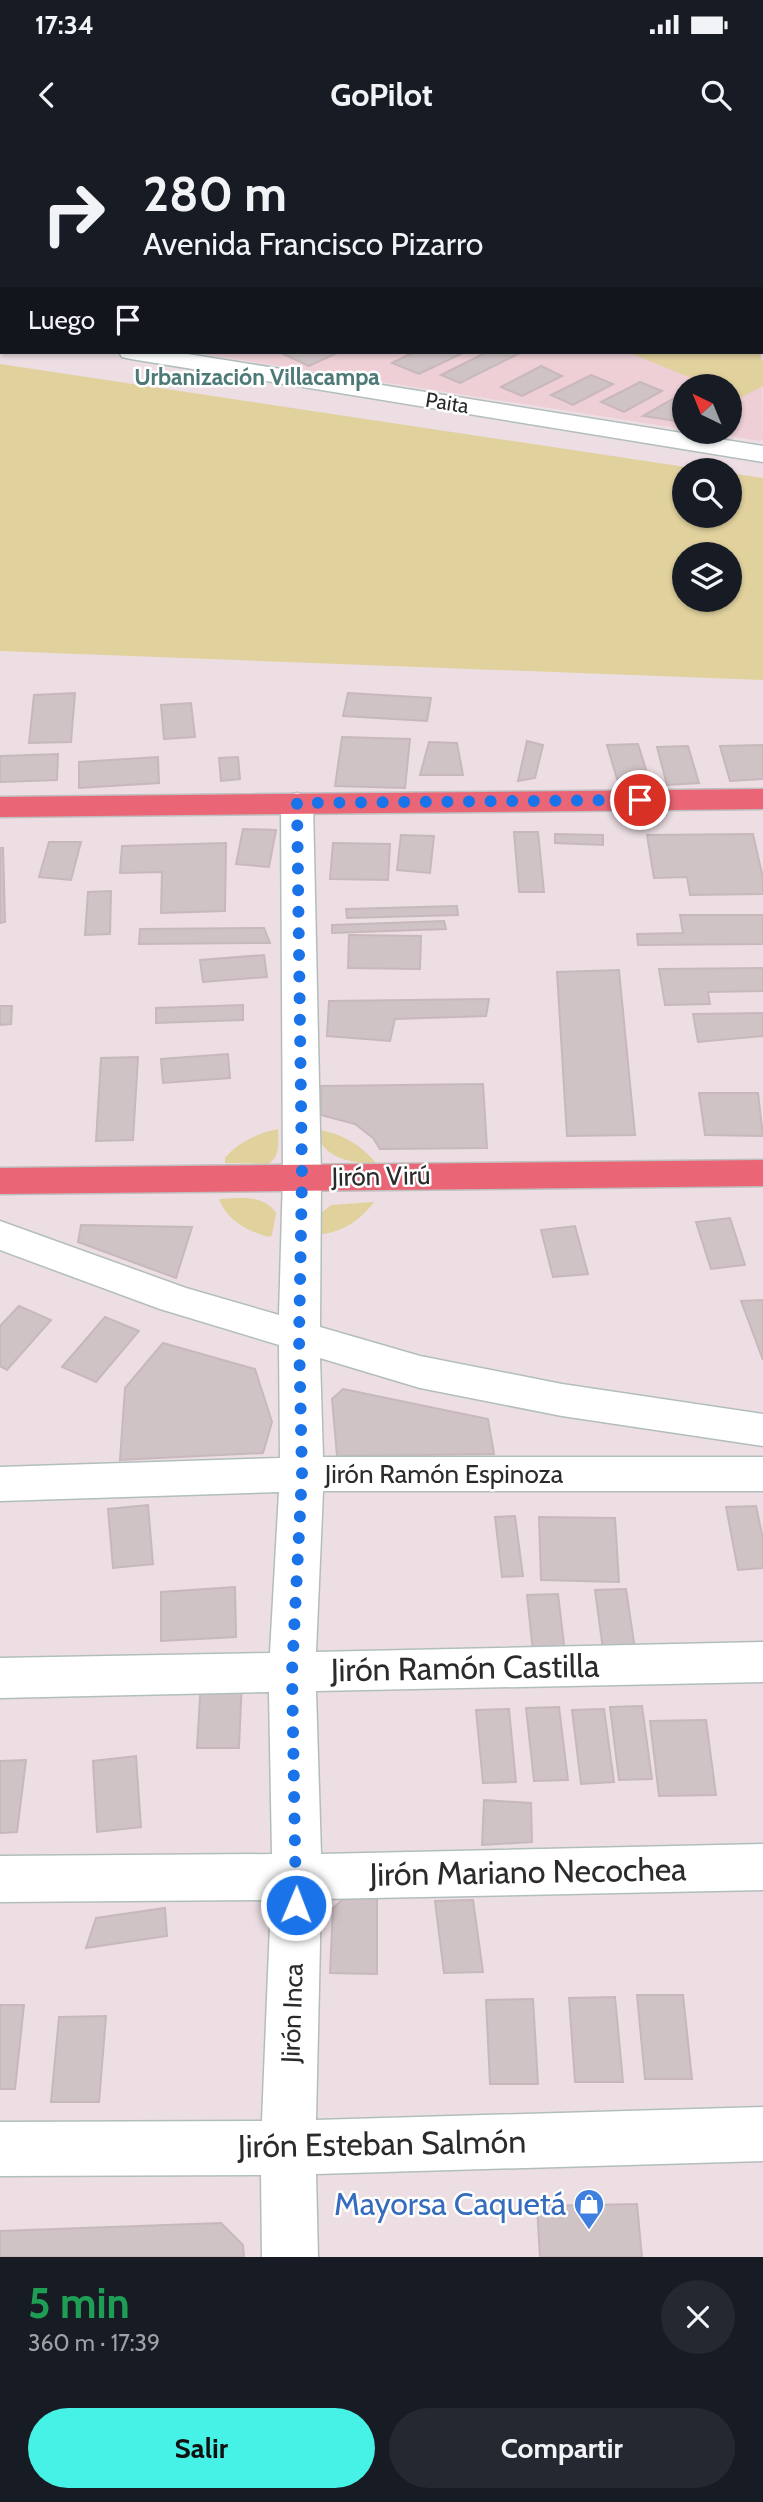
<!DOCTYPE html>
<html lang="es">
<head>
<meta charset="utf-8">
<style>
	body { margin:0; font-family:Cabin,sans-serif; background:#242831; color:#f1f3f6; height:100vh; display:flex; flex-direction:column; font-size:26px; white-space:nowrap }
	* { box-sizing:border-box; margin:0 }
	p { font-size:23px; color:#9ea1a6 }
	.icon { flex:none; width:38px; height:38px; fill:none; stroke:currentColor; stroke-width:2; stroke-linecap:round; stroke-linejoin:round }
	.map { position:relative; height:2117px; overflow:hidden }
	.details { display:flex; flex-direction:column; background:#171b24; flex:1 }
	.details>* { flex:none }
	.hud { position:absolute; left:0px; top:0px; width:763px; height:214px; box-shadow:0 2px 5px #0004; background:#171b24; color:#f1f3f6; overflow:hidden }
	.needle { width:46px; rotate:317deg }
	.controls { position:absolute; left:672px; top:234px; display:grid; gap:14px }
	.controls a { display:grid; place-items:center; width:70px; height:70px; border-radius:50%; background:#171b24; box-shadow:0 2px 5px #0004; font-size:35px }
	.pin { position:absolute; display:grid; place-items:center; width:60px; height:60px; color:#fff; margin:-30px; border:4px solid #fff; border-radius:50%; box-shadow:0 2px 7px #0007 }
	.me { position:absolute; width:77px; margin:-38px; rotate:1deg; stroke-linejoin:round; filter:drop-shadow(0 0 5px #0008) }
	.turn { display:flex; align-items:center; gap:24px; height:147px; padding:0 28px; font-size:32px }
	.turn .icon { width:91px; height:91px; stroke-width:2.5 }
	.turn b { display:block; font-size:49px; line-height:60px }
	.then { display:flex; align-items:center; height:66px; padding:0 28px; background:#0003; gap:14px; font-size:26px }
	.round { display:grid; place-items:center; flex:none; width:74px; height:74px; border-radius:37px; background:#242831 }
	.summary { display:flex; align-items:center; justify-content:space-between; height:119px; padding:0 28px }
	h1 { font-size:42px; font-weight:700; line-height:52px; color:#1e9e55 }
	.primary-button { display:flex; gap:14px; margin-top:auto; padding:14px 28px }
	.primary-button a { flex:1; height:80px; border-radius:42px; background:#46f1e5; color:#111; font-size:28px; font-weight:700; line-height:80px; text-align:center }
	.primary-button a+a { background:#242831; color:#f1f3f6 }
	.status { display:flex; justify-content:space-between; align-items:center; height:49px; padding:0 35px; background:#171b24; direction:ltr }
	.status svg { height:19px; fill:currentColor }
	header { display:flex; justify-content:space-between; align-items:center; height:91px; padding:0 28px; background:#171b24; font-size:32px; font-weight:700 }
	.map>svg:first-child { display:block }
</style>
</head>
<body>
<div class="status"><b>17:34</b><svg viewBox="0 0 49 12"><path d="M0 12V9h3v3zM5 12V6h3v6zM10 12V3h3v9zM15 12V0h3v12zM26 1h20v11H26zM47 4h2v5h-2z"/></svg></div>
<header><svg class="icon" aria-label="back" viewBox="0 0 24 24"><path d="M15 5l-7 7 7 7"/></svg>GoPilot<svg class="icon" aria-label="search" viewBox="0 0 24 24"><circle cx="10" cy="10" r="6"/><path d="M15 15l6 6"/></svg></header>
<div class="map">
<svg width="763" height="2117" viewBox="0 0 763 2117">
	<rect width="100%" height="100%" fill="#ecdee3"/>
	<!-- education -->
	<g fill="#edcfd5">
		<polygon points="0,0 674,0 675,2 2,2 2,182"/>
		<polygon points="761,203 763,300 760,301 705,292 730,292 730,247 684,247 684,289 190,212 761,212"/>
	</g>
	<!-- green -->
	<g fill="#e0d19d" fill-rule="evenodd">
		<polygon points="628,212 759,212 763,222 763,246 740,258 730,254 730,247 713,247"/>
		<path d="M0,224L712,331H684V376H730V333L763,338V540L0,511ZM684,415H730V460H684Z"/>
		<path d="M278,989C278,1002 281,1016 268,1024L225,1023V1018C238,1002 258,993 278,989Z"/>
		<path d="M315,989C340,993 359,1003 376,1023C349,1024 321,1017 315,989Z"/>
		<path d="M219,1059C239,1058 263,1054 276,1073L272,1095L269,1097C249,1092 226,1080 219,1059Z"/>
		<path d="M374,1062C359,1082 341,1093 315,1095L319,1075L331,1065Z"/>
	</g>
	<!-- building -->
	<g fill="#cfc3c6" stroke="#c8b8bc" stroke-width="2">
		<rect x="262" y="0" width="85" height="2"/>
		<polygon points="289,212 339,212 309,226 283,214"/>
		<polygon points="414,212 465,212 419,234 392,223"/>
		<polygon points="487,212 522,212 460,243 441,235"/>
		<polygon points="541,226 562,236 522,256 501,247"/>
		<polygon points="591,235 613,244 573,265 551,255"/>
		<polygon points="640,242 662,251 624,272 601,262"/>
		<polygon points="676,257 684,260 684,282 643,276"/>
		<polygon points="75,553 71,602 29,603 34,555"/>
		<polygon points="348,553 431,558 427,581 343,576"/>
		<polygon points="191,563 195,597 164,599 161,565"/>
		<polygon points="342,597 410,599 405,648 335,646"/>
		<polygon points="527,601 543,605 535,638 518,641"/>
		<polygon points="429,602 457,603 463,635 420,635"/>
		<polygon points="638,604 648,636 617,639 607,605"/>
		<polygon points="763,605 763,639 730,641 720,606"/>
		<polygon points="688,606 699,643 667,645 657,607"/>
		<polygon points="58,614 57,640 0,642 0,616"/>
		<polygon points="158,617 159,643 79,648 79,622"/>
		<polygon points="238,617 240,639 221,641 219,618"/>
		<polygon points="243,689 276,690 269,727 236,724"/>
		<polygon points="514,692 538,692 544,752 519,752"/>
		<polygon points="555,694 603,695 603,705 555,703"/>
		<polygon points="753,694 763,738 763,754 690,755 687,737 654,738 647,695"/>
		<polygon points="401,695 434,696 430,733 397,730"/>
		<polygon points="49,702 81,702 71,740 39,737"/>
		<polygon points="226,703 225,771 161,773 162,732 120,733 122,706"/>
		<polygon points="333,703 390,704 388,740 330,739"/>
		<polygon points="0,708 3,708 5,782 0,783"/>
		<polygon points="111,751 110,794 85,795 88,752"/>
		<polygon points="457,766 458,775 347,778 346,769"/>
		<polygon points="680,775 763,775 763,804 638,805 637,794 683,793"/>
		<polygon points="444,781 446,789 332,793 332,785"/>
		<polygon points="264,788 270,803 139,804 140,789"/>
		<polygon points="349,795 421,796 420,829 348,828"/>
		<polygon points="264,815 267,837 203,842 200,820"/>
		<polygon points="763,828 763,851 708,852 710,864 665,865 659,829"/>
		<polygon points="619,830 635,995 567,996 557,832"/>
		<polygon points="489,859 486,876 395,879 390,901 327,896 329,861"/>
		<polygon points="243,865 243,880 156,883 156,868"/>
		<polygon points="0,866 12,866 11,884 0,885"/>
		<polygon points="763,873 763,896 698,902 693,874"/>
		<polygon points="228,914 230,938 163,943 161,919"/>
		<polygon points="138,917 133,1000 96,1001 101,918"/>
		<polygon points="483,944 487,1008 380,1009 373,998 355,984 321,975 321,946"/>
		<polygon points="699,953 758,953 763,996 705,995"/>
		<polygon points="730,1078 745,1125 711,1129 696,1082"/>
		<polygon points="81,1085 192,1087 176,1138 78,1102"/>
		<polygon points="575,1086 588,1134 553,1137 541,1090"/>
		<polygon points="763,1160 763,1220 741,1161"/>
		<polygon points="19,1166 51,1180 7,1230 0,1226 0,1186"/>
		<polygon points="105,1177 139,1191 96,1242 62,1227"/>
		<polygon points="163,1203 255,1229 272,1282 263,1313 120,1320 125,1248"/>
		<polygon points="343,1249 488,1279 494,1314 337,1316 332,1259"/>
		<polygon points="148,1365 153,1424 113,1428 108,1369"/>
		<polygon points="756,1366 763,1399 763,1428 738,1430 726,1367"/>
		<polygon points="515,1376 523,1436 502,1437 495,1377"/>
		<polygon points="539,1377 615,1378 619,1442 541,1440"/>
		<polygon points="235,1447 236,1497 161,1501 161,1452"/>
		<polygon points="626,1449 636,1516 604,1517 595,1450"/>
		<polygon points="558,1454 566,1521 534,1522 527,1455"/>
		<polygon points="201,1540 242,1540 239,1608 197,1608"/>
		<polygon points="642,1566 652,1639 619,1640 610,1567"/>
		<polygon points="559,1567 568,1640 534,1641 526,1568"/>
		<polygon points="509,1569 516,1642 483,1643 476,1570"/>
		<polygon points="604,1569 614,1642 581,1644 572,1570"/>
		<polygon points="706,1580 716,1655 659,1656 650,1581"/>
		<polygon points="136,1616 141,1687 97,1692 93,1621"/>
		<polygon points="26,1620 17,1692 0,1693 0,1621"/>
		<polygon points="484,1660 531,1663 532,1702 482,1705"/>
		<polygon points="377,1756 377,1834 330,1833 333,1768 342,1760"/>
		<polygon points="473,1760 483,1832 444,1833 435,1761"/>
		<polygon points="165,1768 167,1796 86,1808 96,1778"/>
		<polygon points="637,1855 683,1855 692,1939 645,1939"/>
		<polygon points="615,1857 623,1942 575,1942 569,1858"/>
		<polygon points="533,1859 538,1944 490,1944 486,1860"/>
		<polygon points="0,1865 24,1865 15,1949 0,1949"/>
		<polygon points="106,1876 99,1962 51,1962 59,1877"/>
		<polygon points="637,2064 642,2117 540,2117 537,2066"/>
		<polygon points="221,2083 243,2105 244,2117 0,2117 0,2091"/>
	</g>
	<g fill="none" stroke-linecap="round" stroke-linejoin="round">
		<!-- minor casing -->
		<g stroke="#b2bebd" stroke-width="3">
			<g id="minor">
				<rect x="679" y="0" width="20" height="2"/>
				<rect x="761" y="102" width="2" height="14"/>
				<rect x="761" y="157" width="2" height="18"/>
				<rect x="0" y="184" width="2" height="14"/>
				<polygon points="119,212 175,212 763,306 763,322 131,219 122,217"/>
				<polygon points="297,653 308,656 313,663 321,1037 320,1187 420,1216 562,1244 763,1274 763,1306 562,1276 420,1248 320,1218 323,1317 763,1317 763,1351 323,1351 316,1512 763,1502 763,1542 316,1551 321,1714 763,1704 763,1750 321,1759 316,1980 763,1967 763,2021 316,2034 318,2117 262,2117 261,2035 0,2036 0,1982 262,1981 271,1760 0,1762 0,1716 272,1714 269,1552 0,1558 0,1518 270,1513 279,1352 0,1361 0,1327 280,1318 279,1205 160,1169 0,1110 0,1081 186,1148 279,1175 283,1037 281,663 286,656"/>
			</g>
		</g>
		<!-- major casing -->
		<g stroke="#bfbfbf" stroke-width="3">
			<g id="major">
				<polygon points="763,649 763,669 0,677 0,657"/>
				<polygon points="763,1020 763,1046 0,1054 0,1028"/>
			</g>
		</g>
		<!-- minor -->
		<use href="#minor" fill="#fff" fill-rule="evenodd"/>
		<!-- major -->
		<use href="#major" fill="#ea6575" fill-rule="evenodd"/>
	</g>
	<g fill="none" stroke-linecap="round" stroke-linejoin="round">
		<!-- route -->
		<polyline stroke="#1a73e8" stroke-width="12" stroke-dasharray="0 21.6" points="296,1765 292,1532 302,1334 299,1197 302,1037 297,663 640,660"/>
	</g>
	<!-- icons -->
	<defs>
		<g id="shop-pin" transform="scale(1.575)"><path d="M0 17L-7.5 6A9.5 9.5 0 1 1 7.5 6Z" fill="#3f7fe0" stroke="#fff"/><path d="M-5-2.5h2.3a2.7 3.5 0 0 1 5.4 0H5L5.5 6h-11ZM-1.5-2.5h3a1.5 2.3 0 0 0-3 0Z" fill="#fff"/></g>
	</defs>
	<g fill-rule="evenodd">
		<use href="#shop-pin" x="589" y="2064"/>
	</g>
	<g text-anchor="middle" stroke-width="5" stroke-linejoin="round" paint-order="stroke">
		<!-- far-street labels -->
		<g font-size="21" fill="#2b2b2b" stroke="#fff">
			<text transform="translate(447 263) rotate(9)" y="7">Paita</text>
		</g>
		<!-- far-neighbourhood labels -->
		<g font-size="23" font-weight="bold" fill="#4d7a77" stroke="#fff">
			<text x="257" y="245">Urbanización Villacampa</text>
		</g>
		<!-- street labels -->
		<g font-size="26" fill="#2b2b2b" stroke="#fff">
			<text transform="translate(381 1036) rotate(-1)" y="9">Jirón Virú</text>
			<text x="444" y="1343">Jirón Ramón Espinoza</text>
			<text transform="translate(292 1873) rotate(-88)" y="9">Jirón Inca</text>
		</g>
		<!-- near-street labels -->
		<g font-size="32" fill="#2b2b2b" stroke="#fff">
			<text transform="translate(465 1528) rotate(-1)" y="11">Jirón Ramón Castilla</text>
			<text transform="translate(528 1732) rotate(-1)" y="11">Jirón Mariano Necochea</text>
			<text transform="translate(382 2004) rotate(-1)" y="11">Jirón Esteban Salmón</text>
		</g>
		<!-- near-shop labels -->
		<g font-size="32" fill="#366cbe" stroke="#fff" text-anchor="end">
			<text x="566" y="2075">Mayorsa Caquetá</text>
		</g>
	</g>
</svg>
<div class="controls">
<a><svg class="needle" viewBox="-14 -14 28 28"><path d="M0-13l5 13h-10z" fill="#e53935"/><path d="M0 13l5-13h-10z" fill="#9ea1a6"/></svg></a>
<a><svg class="icon" aria-label="search" viewBox="0 0 24 24"><circle cx="10" cy="10" r="6"/><path d="M15 15l6 6"/></svg></a>
<a><svg class="icon" aria-label="layers" viewBox="0 0 24 24"><path d="M12 4l9 5-9 5-9-5zM3 14l9 5 9-5"/></svg></a>
</div>
<div class="pin" style="left:640px;top:660px;background:#d93025"><svg class="icon" aria-label="arrive" viewBox="0 0 24 24"><path d="M6 21V4h12l-3 4 3 4H6"/></svg></div>
<svg class="me" style="left:296px;top:1765px" viewBox="-20 -20 40 40"><circle r="17" fill="#1a73e8" stroke="#fff" stroke-width="3"/><path d="M0-11L8 9 0 5-8 9z" fill="#fff"/></svg>
<div class="hud">
<div class="turn"><svg class="icon" aria-label="right" viewBox="0 0 24 24"><path d="M7 20v-9h11M14 6l5 5-5 5"/></svg><div><b>280 m</b>Avenida Francisco Pizarro</div></div>
<div class="then">Luego<svg class="icon" aria-label="arrive" viewBox="0 0 24 24"><path d="M6 21V4h12l-3 4 3 4H6"/></svg></div>
</div>
</div>
<section class="details">
<div class="summary"><div><h1>5 min</h1><p>360 m · 17:39</p></div><a class="round"><svg class="icon" aria-label="close" viewBox="0 0 24 24"><path d="M6 6l12 12M18 6L6 18"/></svg></a></div>
<div class="primary-button"><a>Salir</a><a>Compartir</a></div>
</section>
</body>
</html>
